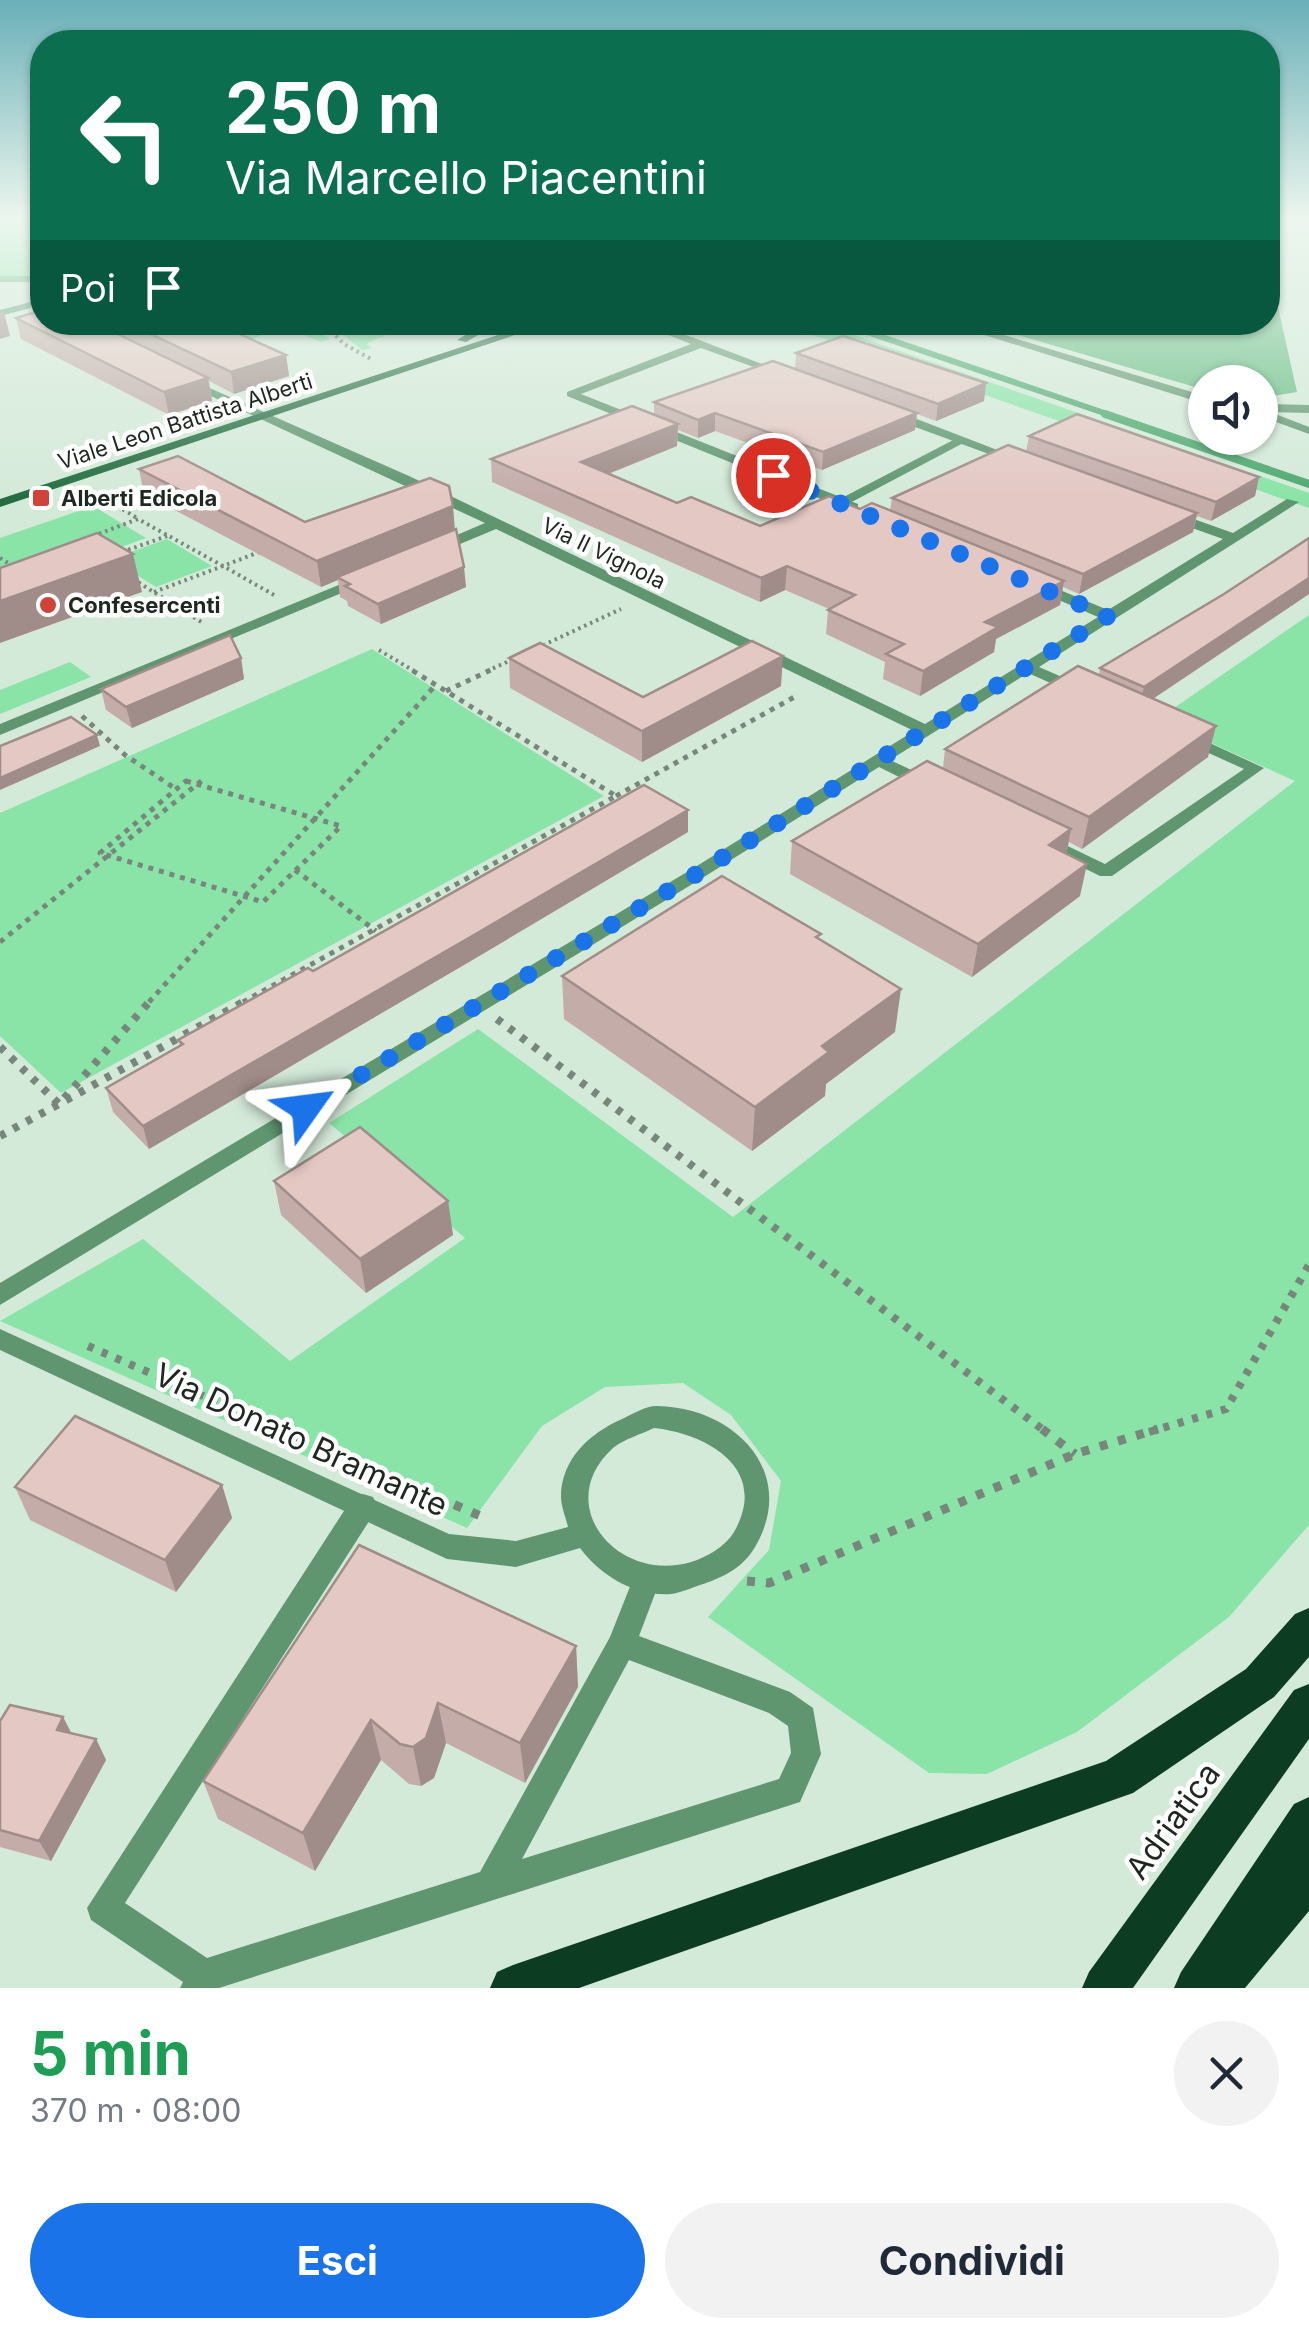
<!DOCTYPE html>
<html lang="it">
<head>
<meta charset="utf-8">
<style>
	body { margin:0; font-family:Inter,sans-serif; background:#f2f2f3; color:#1f2937; height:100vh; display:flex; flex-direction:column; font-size:38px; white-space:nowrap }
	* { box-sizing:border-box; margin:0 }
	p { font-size:32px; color:#747a83 }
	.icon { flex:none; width:55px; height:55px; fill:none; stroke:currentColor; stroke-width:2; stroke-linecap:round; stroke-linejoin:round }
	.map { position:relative; height:1988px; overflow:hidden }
	.panel { display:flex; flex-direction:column; background:#fff; flex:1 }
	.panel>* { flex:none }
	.guide { position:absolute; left:30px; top:30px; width:1250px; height:305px; border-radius:40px; box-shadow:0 2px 8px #0004; background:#0b6e4f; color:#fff; overflow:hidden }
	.fabs { position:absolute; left:1188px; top:365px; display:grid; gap:20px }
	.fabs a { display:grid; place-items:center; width:90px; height:90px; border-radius:50%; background:#fff; box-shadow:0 2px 8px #0004; font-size:50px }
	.pin { position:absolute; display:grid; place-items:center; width:85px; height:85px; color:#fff; margin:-42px; border:5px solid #fff; border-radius:50%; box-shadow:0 2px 10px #0007 }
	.me { position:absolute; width:110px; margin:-55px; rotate:59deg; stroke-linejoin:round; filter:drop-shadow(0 0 8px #0008) }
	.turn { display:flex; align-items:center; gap:35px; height:210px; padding:0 30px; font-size:45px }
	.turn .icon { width:130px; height:130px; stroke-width:2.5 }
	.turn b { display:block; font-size:70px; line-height:85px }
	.then { display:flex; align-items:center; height:95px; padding:0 30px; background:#0003; gap:20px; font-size:38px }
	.round { display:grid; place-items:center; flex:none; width:105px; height:105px; border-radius:52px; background:#f2f2f3 }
	.head { display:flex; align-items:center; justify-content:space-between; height:170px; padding:0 30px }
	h1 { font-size:60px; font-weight:700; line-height:75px; color:#1e9e55 }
	.cta { display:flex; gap:20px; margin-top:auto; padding:20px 30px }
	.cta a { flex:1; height:115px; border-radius:60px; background:#1a73e8; color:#fff; font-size:40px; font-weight:700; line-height:115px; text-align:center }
	.cta a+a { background:#f2f2f3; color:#1f2937 }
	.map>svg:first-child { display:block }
</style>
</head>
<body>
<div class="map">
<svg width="1309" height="1988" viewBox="0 0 1309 1988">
	<rect width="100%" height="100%" fill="#d4ead9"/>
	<!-- green -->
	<g fill="#8ae4a7">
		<rect x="0" y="219" width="42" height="58"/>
		<polygon points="198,323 317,323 318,330 330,339 321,342 287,328 241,342"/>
		<polygon points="329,323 413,323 366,344 372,348 362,350"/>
		<polygon points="778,323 819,323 1309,493 1309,508"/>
		<polygon points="93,506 146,538 0,592 0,538"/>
		<polygon points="167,539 212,566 156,587 111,559"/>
		<polygon points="1309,615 1309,1525 1229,1617 1077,1732 987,1774 929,1773 708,1617 769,1550 781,1481 731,1415 683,1383 605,1387 542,1426 467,1528 0,1321 143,1239 290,1361 465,1238 329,1123 478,1029 733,1217 1295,781 1158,719"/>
		<polygon points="372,649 604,796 61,1093 0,1036 0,813"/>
		<polygon points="70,662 91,677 0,714 0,690"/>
	</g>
	<!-- forest -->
	<polygon fill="#61bb80" points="1268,262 1297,392 1260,398 1260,382 1205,382 1205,390 977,323 1268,322"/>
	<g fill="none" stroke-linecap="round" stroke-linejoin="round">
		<!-- stream-far1 -->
		<g stroke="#4ea96f" stroke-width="6">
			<polyline points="0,279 42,279"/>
			<polyline points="838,322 1113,416"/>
		</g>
		<!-- stream -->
		<polyline stroke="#4ea96f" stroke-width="8" points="1105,414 1309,484"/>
		<!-- path-far3 -->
		<g stroke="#78877c" stroke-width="4" stroke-dasharray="2.5 4" stroke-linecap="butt">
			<polyline points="322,322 344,344 371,359"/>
			<polyline points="106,499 137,518"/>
			<polyline points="93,536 138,519 223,566 262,551"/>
			<polyline points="122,552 167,536"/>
			<polyline points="0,558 16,568"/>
			<polyline points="133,579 203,623"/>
			<polyline points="154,592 223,566 274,595"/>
			<polyline points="537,648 621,609"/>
			<polyline points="379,650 414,671"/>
			<polyline points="487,671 516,658"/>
		</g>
		<!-- path-far2 -->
		<g stroke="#78877c" stroke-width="5" stroke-dasharray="5 6" stroke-linecap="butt">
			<polyline points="446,691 493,669"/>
			<polyline points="82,716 125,755 176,789"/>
			<polygon points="186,781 341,826 263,902 100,853"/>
			<polyline points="616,796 798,695"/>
			<polyline points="295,870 376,931"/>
			<polyline points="0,942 205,778"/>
			<polyline points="149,1002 433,688"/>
			<polyline points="243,1002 616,796 410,669"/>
		</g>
		<!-- path-far1 -->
		<g stroke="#78877c" stroke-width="8" stroke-dasharray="6 9" stroke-linecap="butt">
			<polyline points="497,1019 1046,1432"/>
			<polyline points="0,1047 59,1104 247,1000"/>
			<polyline points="0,1136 59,1104 151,1000"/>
			<polyline points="88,1346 286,1432"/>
			<polyline points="1149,1432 1226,1409 1309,1265"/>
		</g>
		<!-- path -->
		<g stroke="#78877c" stroke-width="9" stroke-dasharray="8 11" stroke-linecap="butt">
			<polyline points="280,1429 485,1518"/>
			<polyline points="1042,1429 1075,1454"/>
			<polyline points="747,1581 769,1583 1075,1454 1158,1429"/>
		</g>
		<!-- service -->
		<g fill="#5f9670" fill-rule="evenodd">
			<polygon points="959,437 969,440 846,505 834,502"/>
			<path d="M363,1494L373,1497L377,1506L373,1515L125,1903L207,1958L480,1872L610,1637L637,1569L647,1565L657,1569L661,1578L639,1636L790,1692L813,1708L821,1754L800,1802L219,1988H180L183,1982L91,1920L87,1908L353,1497ZM629,1660L769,1713L788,1726L791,1753L779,1779L522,1859Z"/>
		</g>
		<!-- minor -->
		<g fill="#5f9670" fill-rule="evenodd">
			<polygon points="42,299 42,305 0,316 0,310"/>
			<polygon points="636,322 652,322 791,375 781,377 701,348 581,394 858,504 858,510 848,510 567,396 567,392 691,344"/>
			<polygon points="943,322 961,322 1205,396 1205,404"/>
			<polygon points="189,379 409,476 925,724 1098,617 1031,588 1031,582 1041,582 1108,610 1223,539 1164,518 1164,512 1174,512 1233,533 1287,499 1299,502 1039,667 1085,687 1085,693 1073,693 1028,673 890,760 935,781 938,785 935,789 923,789 879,767 704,877 0,1305 0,1283 692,869 914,731 496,529 441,552 431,552 431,546 485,523 185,384 183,382"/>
			<polygon points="1266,404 1309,405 1309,413 1270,412 1309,427 1309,434 1260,416 1260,408"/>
			<polygon points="888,411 896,411 1026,461 1016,464 888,417"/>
			<polygon points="363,575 368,576 368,582 0,735 0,724"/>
			<polygon points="1188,733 1264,768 1112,876 1100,876 1039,846 1036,842 1039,838 1051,838 1105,864 1244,769 1182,741 1182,735"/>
			<path d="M0,1329L449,1534L516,1541L568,1527C566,1518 561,1507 561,1497C561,1459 590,1433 622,1419C633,1414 645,1406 657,1406C734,1407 799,1472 755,1547C743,1568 722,1578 700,1585C691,1588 680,1593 671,1594C635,1597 600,1575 580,1548L516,1567L447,1559L0,1350ZM654,1428C708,1434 770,1469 734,1532C725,1547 707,1557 691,1562C617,1584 551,1504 613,1448C624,1439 642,1434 654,1428Z"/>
		</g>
		<!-- secondary -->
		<g fill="#256d41" fill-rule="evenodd">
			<polygon points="487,322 501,322 466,342 457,340"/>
			<polygon points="537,322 554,322 0,507 0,499"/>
		</g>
		<!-- trunk -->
		<g fill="#0c3c22" fill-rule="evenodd">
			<polygon points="1309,1608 1309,1657 1274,1697 1133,1793 579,1988 490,1988 497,1972 513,1965 1106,1761 1246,1669 1295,1614"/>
			<polygon points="1309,1684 1309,1739 1133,1988 1082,1988 1089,1972 1294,1690"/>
			<polygon points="1309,1797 1309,1911 1245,1988 1174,1988 1181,1972 1294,1804"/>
		</g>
	</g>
	<!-- wall -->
	<g fill="#c4aca9">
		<polygon points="16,318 42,322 213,322 286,355 289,376 234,394 209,381 212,401 169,415 21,339"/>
		<polygon points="796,353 986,383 984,401 936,421 917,414 915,430 822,470 715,431 698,438 678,430 677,446 609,474 677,503 760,526 860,509 890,511 892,498 1026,452 1029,436 1259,477 1255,496 1211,521 1197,516 1193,532 1079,594 1063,587 1060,605 996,639 994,652 920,696 883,679 885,662 826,634 828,610 829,609 785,590 760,602 492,482 491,459 654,414 654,402 795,369"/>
		<polygon points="139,469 305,522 455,529 466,587 381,624 348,606 347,601 340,597 338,580 321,587 144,494"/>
		<polygon points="1309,538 1309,594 1153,699 1208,757 1082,849 1069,842 1066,854 1080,896 972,977 790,874 792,841 943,768 945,749 1099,675 1100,668 1224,594"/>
		<polygon points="241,658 244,679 132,728 106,710 101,689"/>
		<polygon points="509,658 643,697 781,686 642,762 510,688"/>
		<polygon points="688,832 469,962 149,1149 113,1112 106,1088 180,1046 178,1040 313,971"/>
		<polygon points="820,940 895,1032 826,1084 825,1096 752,1151 564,1019 562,976"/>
		<polygon points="274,1181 448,1201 453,1235 366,1293 281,1215"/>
		<polygon points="222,1485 232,1518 176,1592 30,1520 15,1487"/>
		<polygon points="576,1646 578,1687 525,1783 446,1743 434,1778 421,1786 409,1784 381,1760 315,1871 218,1819 203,1781"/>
		<polygon points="63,1717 71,1734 96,1739 106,1760 51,1861 0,1847 0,1721"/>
	</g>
	<!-- shaded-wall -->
	<g fill="#a08c89">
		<polygon points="4,312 10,336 0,339 0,313"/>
		<polygon points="286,355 289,376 234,394 231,372"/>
		<polygon points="208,378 212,401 169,415 164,392"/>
		<polygon points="986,383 984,401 936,421 938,404"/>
		<polygon points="715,413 715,431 698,438 698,420"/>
		<polygon points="917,413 915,430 822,470 823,452"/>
		<polygon points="678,424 677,446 582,484 581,462"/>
		<polygon points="1259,477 1255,496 1211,521 1216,502"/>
		<polygon points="453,506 455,531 337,577 338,580 321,587 317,561"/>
		<polygon points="1197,513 1193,532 1079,594 1083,574"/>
		<polygon points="133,554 142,592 0,643 0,601"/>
		<polygon points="787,566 785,590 760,602 761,578"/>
		<polygon points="464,567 466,587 381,624 378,604"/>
		<polygon points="1309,578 1309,594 1139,708 1144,687"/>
		<polygon points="1064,581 1060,605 996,639 994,652 920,696 923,671 985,622"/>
		<polygon points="783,656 781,686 642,762 642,731"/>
		<polygon points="241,658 244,679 132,728 126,707"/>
		<polygon points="1216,726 1208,757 1082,849 1089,817"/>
		<polygon points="97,735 100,746 0,790 0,778"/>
		<polygon points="688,810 688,832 469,962 149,1149 143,1126"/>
		<polygon points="1071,829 1065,861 1049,845"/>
		<polygon points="1087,864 1080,896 972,977 978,944"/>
		<polygon points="901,989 895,1032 826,1084 825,1096 752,1151 755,1107 822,1046"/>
		<polygon points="448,1201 453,1235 366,1293 360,1259"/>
		<polygon points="222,1485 232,1518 176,1592 165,1560"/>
		<polygon points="576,1646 578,1687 525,1783 520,1743"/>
		<polygon points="438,1703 446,1743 434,1778 421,1786 413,1747"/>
		<polygon points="63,1717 74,1738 57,1730"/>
		<polygon points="371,1720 381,1760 315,1871 303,1833"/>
		<polygon points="96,1739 106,1760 51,1861 39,1841"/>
	</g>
	<!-- building -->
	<g fill="#e4c8c4" stroke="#a08c89" stroke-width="2.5">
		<polygon points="42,310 42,322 93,322 208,378 164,392 16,318"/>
		<polygon points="125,322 213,322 286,355 231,372"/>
		<polygon points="843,336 986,383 938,404 796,353"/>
		<polygon points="773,361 917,413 823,452 715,413 698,420 654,402"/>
		<polygon points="632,406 678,424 581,462 677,503 691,497 760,526 829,496 860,509 872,503 1064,581 985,622 998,627 923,671 886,654 904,644 828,610 855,595 787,566 761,578 491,459"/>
		<polygon points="1077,414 1259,477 1216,502 1029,436"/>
		<polygon points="1008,445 1197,513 1083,574 892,498"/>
		<polygon points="178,456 305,522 430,478 449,486 453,506 317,561 139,469"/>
		<polygon points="456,529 464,567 378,604 345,586 350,584 337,577"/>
		<polygon points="97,533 133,554 0,601 0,568"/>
		<polygon points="1309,538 1309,578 1144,687 1100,668 1224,594"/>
		<polygon points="230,635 241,658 126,707 101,689"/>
		<polygon points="752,641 783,656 642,731 509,658 540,643 643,697"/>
		<polygon points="1078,666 1216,726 1089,817 945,749"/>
		<polygon points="71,717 97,735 0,778 0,746"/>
		<polygon points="927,761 1071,829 1049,845 1087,864 978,944 792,841"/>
		<polygon points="644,785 688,810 467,939 143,1126 106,1088 183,1044 178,1040 308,968 313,971"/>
		<polygon points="722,876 821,934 816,937 901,989 822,1046 829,1052 755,1107 562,976"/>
		<polygon points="360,1127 448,1201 360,1259 274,1181"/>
		<polygon points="75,1416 222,1485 165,1560 15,1487"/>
		<polygon points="359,1545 576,1646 520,1743 438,1703 426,1738 413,1747 400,1744 371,1720 303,1833 203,1781"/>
		<polygon points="10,1705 63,1717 57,1730 96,1739 39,1841 0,1830 0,1721"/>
	</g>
	<!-- sky -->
	<linearGradient id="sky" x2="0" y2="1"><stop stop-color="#6ab0b8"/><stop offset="0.44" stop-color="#ecf6ee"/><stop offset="1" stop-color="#ecf6ee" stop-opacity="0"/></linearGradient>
	<rect width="1309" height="497" fill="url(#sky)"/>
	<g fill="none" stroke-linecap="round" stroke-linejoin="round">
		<!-- route -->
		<polyline stroke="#1a73e8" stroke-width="18" stroke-dasharray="0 32.4" points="306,1108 698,873 1108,616 773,475"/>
	</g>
	<!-- markers -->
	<g fill="#d04338" stroke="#fff" stroke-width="4">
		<rect x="31" y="488" width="20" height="20" rx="5"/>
		<circle cx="48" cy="605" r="10"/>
	</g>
	<g text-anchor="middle" stroke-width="9" stroke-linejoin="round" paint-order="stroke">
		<!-- far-street labels -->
		<g font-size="22" fill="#1f2721" stroke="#fff">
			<text transform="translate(185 421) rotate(-18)" y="8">Viale Leon Battista Alberti</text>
			<text transform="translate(604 553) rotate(26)" y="8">Via Il Vignola</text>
		</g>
		<!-- far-poi labels -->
		<g font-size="22" font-weight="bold" fill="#1f2721" stroke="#fff" text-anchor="start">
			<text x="61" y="506">Alberti Edicola</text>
			<text x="68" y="613">Confesercenti</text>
		</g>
		<!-- near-street labels -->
		<g font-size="32" fill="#1f2721" stroke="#fff">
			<text transform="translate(301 1440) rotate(25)" y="11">Via Donato Bramante</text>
			<text transform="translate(1173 1821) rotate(-54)" y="11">Adriatica</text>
		</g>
	</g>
</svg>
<div class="fabs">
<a><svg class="icon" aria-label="sound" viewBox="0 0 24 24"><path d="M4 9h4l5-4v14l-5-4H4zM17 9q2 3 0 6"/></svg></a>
</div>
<div class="pin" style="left:773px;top:475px;background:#d93025"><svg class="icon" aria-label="arrive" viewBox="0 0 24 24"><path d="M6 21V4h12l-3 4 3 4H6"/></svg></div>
<svg class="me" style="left:306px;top:1108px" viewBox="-20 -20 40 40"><path d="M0-17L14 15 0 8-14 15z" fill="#1a73e8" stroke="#fff" stroke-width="4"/></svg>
<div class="guide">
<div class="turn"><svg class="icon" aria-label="left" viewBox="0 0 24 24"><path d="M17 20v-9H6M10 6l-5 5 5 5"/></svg><div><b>250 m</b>Via Marcello Piacentini</div></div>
<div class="then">Poi<svg class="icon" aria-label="arrive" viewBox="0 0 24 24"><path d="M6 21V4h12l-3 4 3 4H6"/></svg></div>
</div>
</div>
<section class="panel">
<div class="head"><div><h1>5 min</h1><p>370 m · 08:00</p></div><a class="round"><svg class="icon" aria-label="close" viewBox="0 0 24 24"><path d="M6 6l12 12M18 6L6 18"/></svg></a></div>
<div class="cta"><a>Esci</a><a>Condividi</a></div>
</section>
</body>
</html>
